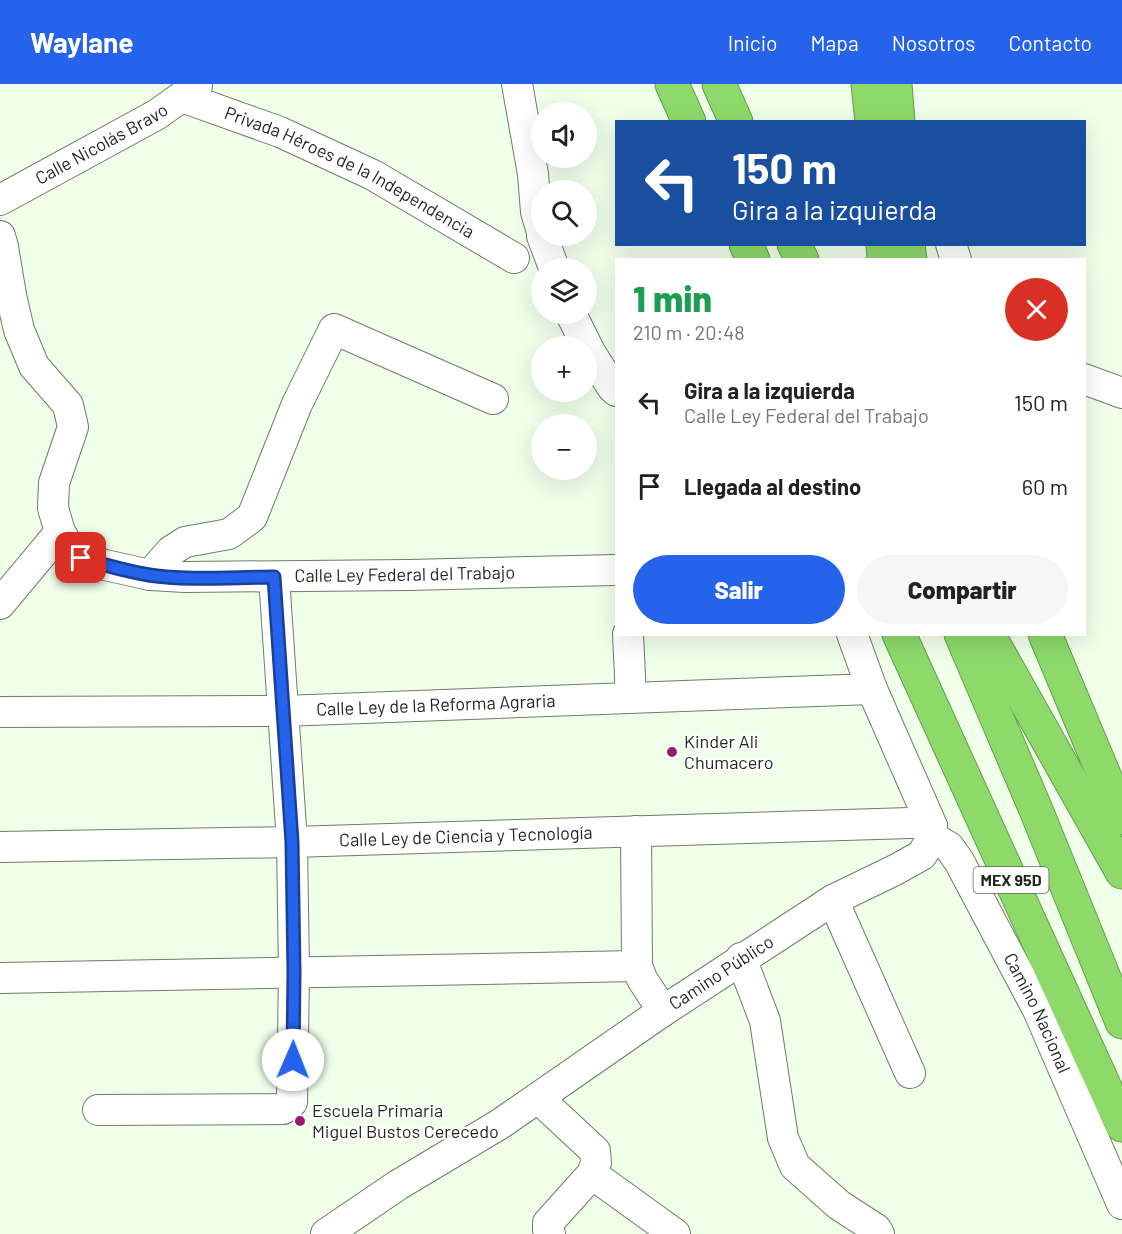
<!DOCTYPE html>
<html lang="es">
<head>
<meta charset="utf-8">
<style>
	body { margin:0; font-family:Barlow,sans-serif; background:#f6f6f6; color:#222; height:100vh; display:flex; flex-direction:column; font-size:22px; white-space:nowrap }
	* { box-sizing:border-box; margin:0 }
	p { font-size:20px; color:#767676 }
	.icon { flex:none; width:33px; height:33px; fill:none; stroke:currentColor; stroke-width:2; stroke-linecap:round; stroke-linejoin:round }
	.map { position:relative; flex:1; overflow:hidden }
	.drawer { position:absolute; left:615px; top:174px; width:471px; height:378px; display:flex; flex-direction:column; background:#fff; border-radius:0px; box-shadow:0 6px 24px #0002 }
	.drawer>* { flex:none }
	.guide { position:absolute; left:615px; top:36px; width:471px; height:126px; border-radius:0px; box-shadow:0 6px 24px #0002; background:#1a4fa0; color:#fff; overflow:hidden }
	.tools { position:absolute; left:531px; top:18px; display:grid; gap:12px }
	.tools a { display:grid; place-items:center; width:66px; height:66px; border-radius:50%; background:#fff; box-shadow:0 6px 24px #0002; font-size:30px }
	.pin { position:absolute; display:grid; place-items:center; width:51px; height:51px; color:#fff; margin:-26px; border-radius:12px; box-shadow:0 3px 9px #0006 }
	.me { position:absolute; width:66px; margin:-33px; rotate:1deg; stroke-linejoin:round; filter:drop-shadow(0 0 4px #0008) }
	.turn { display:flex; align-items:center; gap:21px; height:126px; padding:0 18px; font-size:27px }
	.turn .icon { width:78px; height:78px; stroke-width:2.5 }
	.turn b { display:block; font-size:42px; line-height:51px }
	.round { display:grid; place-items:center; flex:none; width:63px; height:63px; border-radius:32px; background:#f6f6f6 }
	.summary { display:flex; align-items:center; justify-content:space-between; height:102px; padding:0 18px }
	h1 { font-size:36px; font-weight:800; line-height:45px; color:#1e9e55 }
	.primary-button { display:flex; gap:12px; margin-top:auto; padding:12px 18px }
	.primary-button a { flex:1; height:69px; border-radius:36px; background:#2563eb; color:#fff; font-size:24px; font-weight:800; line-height:69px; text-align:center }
	.primary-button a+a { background:#f6f6f6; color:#222 }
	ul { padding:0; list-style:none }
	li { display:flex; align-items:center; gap:18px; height:84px; padding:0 18px }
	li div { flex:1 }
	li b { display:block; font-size:22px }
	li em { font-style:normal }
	header { display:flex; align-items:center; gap:36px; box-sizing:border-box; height:84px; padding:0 30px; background:#2563eb; color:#fff }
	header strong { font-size:28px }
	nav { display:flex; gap:33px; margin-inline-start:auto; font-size:21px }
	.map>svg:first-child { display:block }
</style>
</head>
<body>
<header>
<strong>Waylane</strong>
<nav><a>Inicio</a><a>Mapa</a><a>Nosotros</a><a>Contacto</a></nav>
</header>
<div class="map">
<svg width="1122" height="1150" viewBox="0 0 1122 1150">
	<rect width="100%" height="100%" fill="#f0ffea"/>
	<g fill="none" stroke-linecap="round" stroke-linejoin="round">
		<!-- minor casing -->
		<g stroke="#6d7d66" stroke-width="32">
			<g id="minor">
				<polyline points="517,0 533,90 536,128 542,148"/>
				<path id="s1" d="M182,13L280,48L373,91L514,174"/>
				<path id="s2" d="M0,116L156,31L197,2"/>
				<path id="s3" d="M0,152L3,163L11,211L19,246L34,282L68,321L73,343L54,399L53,424L60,448L69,463L82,474L105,481L150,491L185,493L408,491L616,486"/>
				<polyline points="542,152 554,184"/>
				<polyline points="951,160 956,176"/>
				<polyline points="571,230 590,268 612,303 616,307"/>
				<polyline points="1084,295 1122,309"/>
				<polyline points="150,491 171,467 185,458 229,450 252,433 297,320 334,245 493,315"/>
				<polyline points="0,520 60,448"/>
				<polyline points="628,550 631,614"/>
				<path id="s4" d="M0,628L283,627L872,605"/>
				<polyline points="636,747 637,882 642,895 663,927"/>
				<path id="s5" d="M932,753L949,763L959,777L1038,926L1122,1120"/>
				<path id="s6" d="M0,763L292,758L910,739H920L932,742"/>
				<polyline points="833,816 910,989"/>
				<polyline points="741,874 765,937 783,1054 795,1082 839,1121 876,1145 879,1150"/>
				<polyline points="0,894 637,882"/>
				<polyline points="538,1014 595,1067 596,1079 592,1090 548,1139 548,1146 550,1150"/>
				<polyline points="98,1026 283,1025 292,1018 294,888 292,758 274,493"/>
				<polyline points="592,1090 675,1150"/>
				<path id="s7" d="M326,1150L398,1101L500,1040L663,927L833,816L895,786L922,771L932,753V742L872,605L852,550"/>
			</g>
		</g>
		<!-- highway casing -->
		<g stroke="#669b4f" stroke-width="35">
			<g id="highway">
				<polyline points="672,0 689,38"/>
				<polyline points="719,0 736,38"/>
				<polyline points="868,0 872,38"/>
				<polyline points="895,0 898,38"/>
				<polyline points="746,160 753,176"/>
				<polyline points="794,160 802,176"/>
				<polyline points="883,160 884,176"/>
				<polyline points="908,160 910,176"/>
				<polyline points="899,550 1122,1041"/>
				<polyline points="961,550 1036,726 1122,938"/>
				<polyline points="988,550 1122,788"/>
				<polyline points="1045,550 1122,734"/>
			</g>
		</g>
		<!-- minor -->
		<use href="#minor" stroke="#fff" stroke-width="30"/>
		<!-- highway -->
		<use href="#highway" stroke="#8dda6b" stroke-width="33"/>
	</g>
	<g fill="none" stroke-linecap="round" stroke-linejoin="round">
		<!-- route casing -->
		<g stroke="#184099" stroke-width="15">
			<path id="route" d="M81,474C104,481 126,487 149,491C188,497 234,493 274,493L292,758L294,888L293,976"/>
		</g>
		<!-- route -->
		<use href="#route" stroke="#2563eb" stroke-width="10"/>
	</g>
	<!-- markers -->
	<g fill="#9a196d" stroke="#fff" stroke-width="2">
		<circle cx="672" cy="668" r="6"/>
		<circle cx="300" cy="1037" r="6"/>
	</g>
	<g text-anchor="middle" stroke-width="4.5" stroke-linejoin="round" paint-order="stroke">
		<!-- shield labels -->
		<rect fill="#fff" stroke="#626760" stroke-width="1.5" x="973.5" y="783" width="75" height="26" rx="4.5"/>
		<g font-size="16" font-weight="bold" fill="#1f261c">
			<text x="1011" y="802">MEX 95D</text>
		</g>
		<!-- street labels -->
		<g font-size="18" fill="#1f261c" stroke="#fff">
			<text dy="6" stroke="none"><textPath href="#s2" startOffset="116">Calle Nicolás Bravo</textPath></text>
			<text dy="6" stroke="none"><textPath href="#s1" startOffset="184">Privada Héroes de la Independencia</textPath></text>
			<text dy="6" stroke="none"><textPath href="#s3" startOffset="678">Calle Ley Federal del Trabajo</textPath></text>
			<text dy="6" stroke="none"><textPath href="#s4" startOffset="436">Calle Ley de la Reforma Agraria</textPath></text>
			<text dy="6" stroke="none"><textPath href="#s6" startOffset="466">Calle Ley de Ciencia y Tecnología</textPath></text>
			<text dy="6" stroke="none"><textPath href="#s7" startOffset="474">Camino Público</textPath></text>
			<text dy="6" stroke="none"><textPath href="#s5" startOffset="208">Camino Nacional</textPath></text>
		</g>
		<!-- poi labels -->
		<g font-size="18" fill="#1f261c" stroke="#fff" text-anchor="start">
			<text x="684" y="664">Kinder Ali<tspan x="684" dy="21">Chumacero</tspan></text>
			<text x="312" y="1033">Escuela Primaria<tspan x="312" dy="21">Miguel Bustos Cerecedo</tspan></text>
		</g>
	</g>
</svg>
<div class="tools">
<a><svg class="icon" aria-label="sound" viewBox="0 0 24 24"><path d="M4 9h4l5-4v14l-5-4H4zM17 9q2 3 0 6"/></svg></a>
<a><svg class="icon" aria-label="search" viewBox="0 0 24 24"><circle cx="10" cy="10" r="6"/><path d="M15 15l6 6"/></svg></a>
<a><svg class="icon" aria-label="layers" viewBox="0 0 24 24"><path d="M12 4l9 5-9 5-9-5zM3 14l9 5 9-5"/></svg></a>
<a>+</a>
<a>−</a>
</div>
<div class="pin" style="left:81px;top:474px;background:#d93025"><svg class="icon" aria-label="arrive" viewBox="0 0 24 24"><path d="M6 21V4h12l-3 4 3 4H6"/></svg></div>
<svg class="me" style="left:293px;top:976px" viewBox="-20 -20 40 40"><circle r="19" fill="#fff"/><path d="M0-13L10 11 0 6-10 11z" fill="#2563eb"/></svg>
<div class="guide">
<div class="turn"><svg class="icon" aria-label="left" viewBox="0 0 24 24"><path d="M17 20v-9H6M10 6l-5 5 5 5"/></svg><div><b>150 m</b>Gira a la izquierda</div></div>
</div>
<section class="drawer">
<div class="summary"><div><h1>1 min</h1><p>210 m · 20:48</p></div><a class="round" style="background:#d93025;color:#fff"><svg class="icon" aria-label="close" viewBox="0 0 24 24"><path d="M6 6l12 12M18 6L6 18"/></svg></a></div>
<ul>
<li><svg class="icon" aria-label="left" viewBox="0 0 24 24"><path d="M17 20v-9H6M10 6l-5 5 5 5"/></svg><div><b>Gira a la izquierda</b><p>Calle Ley Federal del Trabajo</p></div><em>150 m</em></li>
<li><svg class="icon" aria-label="arrive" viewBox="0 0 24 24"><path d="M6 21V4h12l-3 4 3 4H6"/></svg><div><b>Llegada al destino</b></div><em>60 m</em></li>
</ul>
<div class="primary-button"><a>Salir</a><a>Compartir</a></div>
</section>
</div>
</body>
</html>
